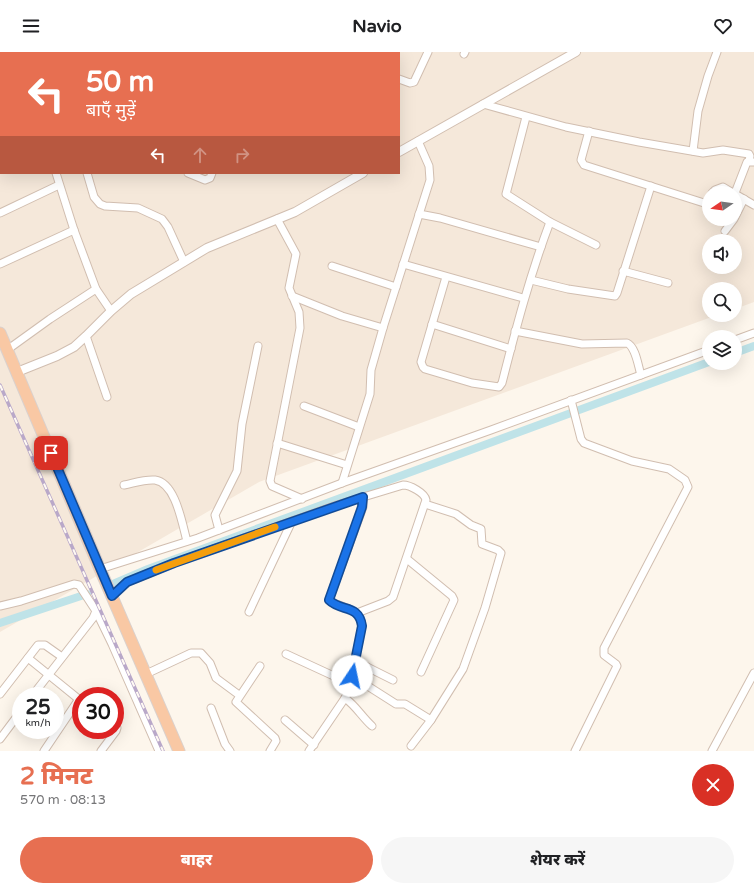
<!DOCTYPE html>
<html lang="hi">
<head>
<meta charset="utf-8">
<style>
	body { margin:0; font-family:"Varela Round","Noto Sans Devanagari",sans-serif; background:#f6f6f6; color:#202124; height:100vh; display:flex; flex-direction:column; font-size:15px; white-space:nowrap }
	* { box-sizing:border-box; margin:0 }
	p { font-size:13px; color:#757577 }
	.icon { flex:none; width:22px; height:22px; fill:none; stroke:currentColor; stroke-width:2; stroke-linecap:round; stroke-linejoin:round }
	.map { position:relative; height:699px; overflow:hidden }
	.panel { display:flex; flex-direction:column; background:#fff; flex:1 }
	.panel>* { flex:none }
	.top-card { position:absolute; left:0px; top:0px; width:400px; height:122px; box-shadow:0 4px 16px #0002; background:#e76f51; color:#fff; overflow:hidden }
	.needle { width:26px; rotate:257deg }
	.fabs { position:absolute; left:702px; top:134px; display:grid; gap:8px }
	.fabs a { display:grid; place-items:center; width:40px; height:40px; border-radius:50%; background:#fff; box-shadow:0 4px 16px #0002; font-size:20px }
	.speed { position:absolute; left:12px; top:635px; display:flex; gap:8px; font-size:20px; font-weight:700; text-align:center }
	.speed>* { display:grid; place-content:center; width:52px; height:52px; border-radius:50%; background:#fff; box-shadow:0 4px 16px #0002; line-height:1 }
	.speed small { font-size:10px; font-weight:400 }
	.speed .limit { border:6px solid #d22; background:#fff; color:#111 }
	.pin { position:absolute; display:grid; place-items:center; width:34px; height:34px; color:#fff; margin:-17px; border-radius:8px; box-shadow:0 2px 6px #0006 }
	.me { position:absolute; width:44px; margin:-22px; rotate:11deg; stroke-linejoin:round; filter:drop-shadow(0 0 3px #0008) }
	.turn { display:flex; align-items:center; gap:14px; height:84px; padding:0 20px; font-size:18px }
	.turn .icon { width:52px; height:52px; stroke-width:2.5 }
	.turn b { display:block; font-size:28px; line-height:34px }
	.lanes { display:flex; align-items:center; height:38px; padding:0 20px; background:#0003; justify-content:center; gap:20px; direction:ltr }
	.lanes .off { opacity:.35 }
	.round { display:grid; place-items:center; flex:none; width:42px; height:42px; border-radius:21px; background:#f6f6f6 }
	.head { display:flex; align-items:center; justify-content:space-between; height:68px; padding:0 20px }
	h1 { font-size:24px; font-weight:800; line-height:30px; color:#e76f51 }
	.action { display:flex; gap:8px; margin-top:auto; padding:8px 20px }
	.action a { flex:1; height:46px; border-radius:24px; background:#e76f51; color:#fff; font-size:16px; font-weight:800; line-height:46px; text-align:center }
	.action a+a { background:#f6f6f6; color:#202124 }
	header { display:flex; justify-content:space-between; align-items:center; height:52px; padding:0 20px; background:#fff; font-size:18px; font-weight:800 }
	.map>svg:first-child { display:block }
</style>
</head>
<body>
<header><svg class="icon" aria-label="menu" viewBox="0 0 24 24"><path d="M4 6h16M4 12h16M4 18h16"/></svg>Navio<svg class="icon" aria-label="heart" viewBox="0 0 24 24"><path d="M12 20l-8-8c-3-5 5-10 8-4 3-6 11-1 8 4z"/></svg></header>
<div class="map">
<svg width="754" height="699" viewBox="0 0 754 699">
	<rect width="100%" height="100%" fill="#fdf6ec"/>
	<!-- residential -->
	<path fill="#f5e8da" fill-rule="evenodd" d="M0,0H754V250L735,257V237H709V263H717L259,430L0,580ZM1,1H399V121H1ZM709,141H735V167H709ZM709,189H735V215H709Z"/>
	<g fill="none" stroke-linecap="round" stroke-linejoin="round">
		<!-- canal -->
		<g stroke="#bfe3e8" stroke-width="8">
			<polyline points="735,301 754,294"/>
			<polyline points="106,535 148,517 709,310"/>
			<polyline points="0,571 87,542"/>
		</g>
		<!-- minor casing -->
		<g stroke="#d1beb0" stroke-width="9">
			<g id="minor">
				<polyline points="0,0 1,0"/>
				<polyline points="329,0 331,1"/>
				<polyline points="311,1 312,0"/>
				<polyline points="366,1 367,0"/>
				<polyline points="464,2 465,0"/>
				<polyline points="399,27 410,31 414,30 428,0"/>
				<polyline points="483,52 566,75 639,90 703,101 723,98 749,102 750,104 749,109"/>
				<polyline points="526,65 506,142 550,170 596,193"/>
				<polyline points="0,70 1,72"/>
				<polyline points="589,79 581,108 584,113 704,151 707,151 709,148"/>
				<polyline points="0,90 1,89"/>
				<polyline points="693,99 698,59 708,24 717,0"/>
				<polyline points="56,121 74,178 96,237 111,259"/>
				<polyline points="87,121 94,145 100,152 105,154 138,156 162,167 168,175 184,210"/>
				<polyline points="188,121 205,128 210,126 212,121"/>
				<polyline points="712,141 715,138 723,135 733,141"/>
				<polyline points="735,141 747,110 754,110"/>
				<polyline points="735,142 754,153"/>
				<polyline points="0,161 59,133"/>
				<polyline points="419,162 440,166 541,195"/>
				<polyline points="735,165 744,147"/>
				<polyline points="277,167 296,202 289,236 299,260 300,276 270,429 272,434 302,447"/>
				<polyline points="725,179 734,167"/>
				<polyline points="0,212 74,178"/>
				<polyline points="403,212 523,246"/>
				<polyline points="332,214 396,235"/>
				<polyline points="623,219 668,231"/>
				<path d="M446,225L421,310L423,315L425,317L472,331L499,335L502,331C516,276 530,223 550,170"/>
				<polyline points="531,228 568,237 615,244 617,241 651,134"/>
				<polyline points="292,244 342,264 383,276"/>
				<polyline points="432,272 511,297"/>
				<path d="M515,279L582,292L627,291C636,295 638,314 641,323"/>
				<polyline points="86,284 107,345"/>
				<polyline points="735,288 754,281"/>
				<polyline points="7,298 50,267 96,237"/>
				<polyline points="571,348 581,387 584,391 632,409 669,417 685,428 688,435 604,596 604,603 616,612 617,614 575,699"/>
				<polyline points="304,354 359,375"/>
				<polyline points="277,391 347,413"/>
				<polyline points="342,431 370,342 371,318 383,276 430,128 429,114 418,89"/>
				<path d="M124,433C134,431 145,427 155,428C176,431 182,472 187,489"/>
				<polyline points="219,478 215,463 237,419 242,372 258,294"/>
				<polyline points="407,507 452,544 454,548 421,620"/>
				<polyline points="100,517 198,486 342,431 491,378 709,298"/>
				<path d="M111,544L127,530L174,511L337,453L403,433C410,433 425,441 426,448L393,545L388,549L357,561"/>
				<polyline points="0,554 21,549 74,532 79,533 96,559 112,592 159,699"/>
				<polyline points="249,560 292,469"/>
				<polyline points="286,602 351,632"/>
				<polyline points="28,606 81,649"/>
				<polyline points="355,609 393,628"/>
				<polyline points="260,614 236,650 275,686 276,689 270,699"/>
				<polyline points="146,622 191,601 201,601 210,611 216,626 239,643"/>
				<polyline points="352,624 396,652 405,652 431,668 463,617 485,556 501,501 498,498 482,492 481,477 471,473 456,462 425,452"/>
				<polyline points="0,642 38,593 45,593 62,605"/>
				<polyline points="32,644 93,566 96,559"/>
				<path d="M345,646C356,654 362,665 372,674"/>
				<polyline points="211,656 225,692 230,699"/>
				<polyline points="285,668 314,693"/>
				<polyline points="0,687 21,659"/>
				<polyline points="411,694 431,668"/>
				<polyline points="44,699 79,647"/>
				<polyline points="101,699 116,679 117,676 115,671"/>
				<path d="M309,699L345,646L350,635L362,574C360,557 345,556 331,550L329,548L363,455V445"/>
				<polyline points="712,699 754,621"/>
			</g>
		</g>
		<!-- tertiary casing -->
		<g stroke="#d1beb0" stroke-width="10">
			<g id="tertiary">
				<polyline points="399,100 576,0"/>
				<polyline points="17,320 57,304 74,295 86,284 111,259 131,242 207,196 295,160 363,121"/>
			</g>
		</g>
		<!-- trunk casing -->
		<g stroke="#dad1cd" stroke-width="13">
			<polyline id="trunk" points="0,281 100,517 179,699"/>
		</g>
		<!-- minor -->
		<use href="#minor" stroke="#fff" stroke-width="7"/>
		<!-- tertiary -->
		<use href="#tertiary" stroke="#fff" stroke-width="8"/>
		<!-- trunk -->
		<use href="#trunk" stroke="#f9c8a4" stroke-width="11"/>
		<!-- rail casing -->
		<g stroke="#b9a8c9" stroke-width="3.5">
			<polyline id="rail" points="0,333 163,699"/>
		</g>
		<!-- rail -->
		<use href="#rail" stroke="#fffaf3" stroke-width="2" stroke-dasharray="6" stroke-linecap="butt"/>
	</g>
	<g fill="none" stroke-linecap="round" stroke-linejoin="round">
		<!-- route casing -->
		<g stroke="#114b97" stroke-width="10">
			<path id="route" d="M51,401L112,544L127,530L174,511L363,445L362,455L329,548C341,560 359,552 362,574L352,624"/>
		</g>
		<!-- route -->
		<use href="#route" stroke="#1a73e8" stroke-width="7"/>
		<!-- slow -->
		<polyline stroke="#f59e0b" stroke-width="7" points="156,518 275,475"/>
	</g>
</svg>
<div class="fabs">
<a><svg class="needle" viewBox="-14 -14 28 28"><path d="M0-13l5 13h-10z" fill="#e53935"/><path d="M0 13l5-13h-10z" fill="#757577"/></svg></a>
<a><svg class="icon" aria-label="sound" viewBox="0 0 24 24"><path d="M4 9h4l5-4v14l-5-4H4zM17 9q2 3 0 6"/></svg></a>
<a><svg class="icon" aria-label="search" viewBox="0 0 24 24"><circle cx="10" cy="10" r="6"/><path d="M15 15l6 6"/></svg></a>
<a><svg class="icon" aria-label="layers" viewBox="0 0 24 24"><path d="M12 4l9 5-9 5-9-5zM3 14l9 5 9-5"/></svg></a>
</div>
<div class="speed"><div>25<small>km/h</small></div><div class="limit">30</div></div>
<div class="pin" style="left:51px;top:401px;background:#d93025"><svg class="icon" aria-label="arrive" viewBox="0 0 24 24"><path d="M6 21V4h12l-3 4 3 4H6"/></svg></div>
<svg class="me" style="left:352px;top:624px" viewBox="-20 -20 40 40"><circle r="19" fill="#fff"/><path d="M0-13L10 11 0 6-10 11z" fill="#1a73e8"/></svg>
<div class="top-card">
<div class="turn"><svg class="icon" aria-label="left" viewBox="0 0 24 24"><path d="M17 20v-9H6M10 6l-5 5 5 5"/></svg><div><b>50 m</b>बाएँ मुड़ें</div></div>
<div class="lanes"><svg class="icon" aria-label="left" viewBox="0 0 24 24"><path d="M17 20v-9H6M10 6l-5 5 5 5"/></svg><svg class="icon off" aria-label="ahead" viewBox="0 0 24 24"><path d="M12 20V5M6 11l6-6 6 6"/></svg><svg class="icon off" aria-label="right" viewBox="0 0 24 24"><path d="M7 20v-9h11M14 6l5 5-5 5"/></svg></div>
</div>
</div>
<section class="panel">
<div class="head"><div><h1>2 मिनट</h1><p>570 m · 08:13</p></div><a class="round" style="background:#d93025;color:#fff"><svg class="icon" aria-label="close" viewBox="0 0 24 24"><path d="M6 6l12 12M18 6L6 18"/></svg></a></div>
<div class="action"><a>बाहर</a><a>शेयर करें</a></div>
</section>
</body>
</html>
